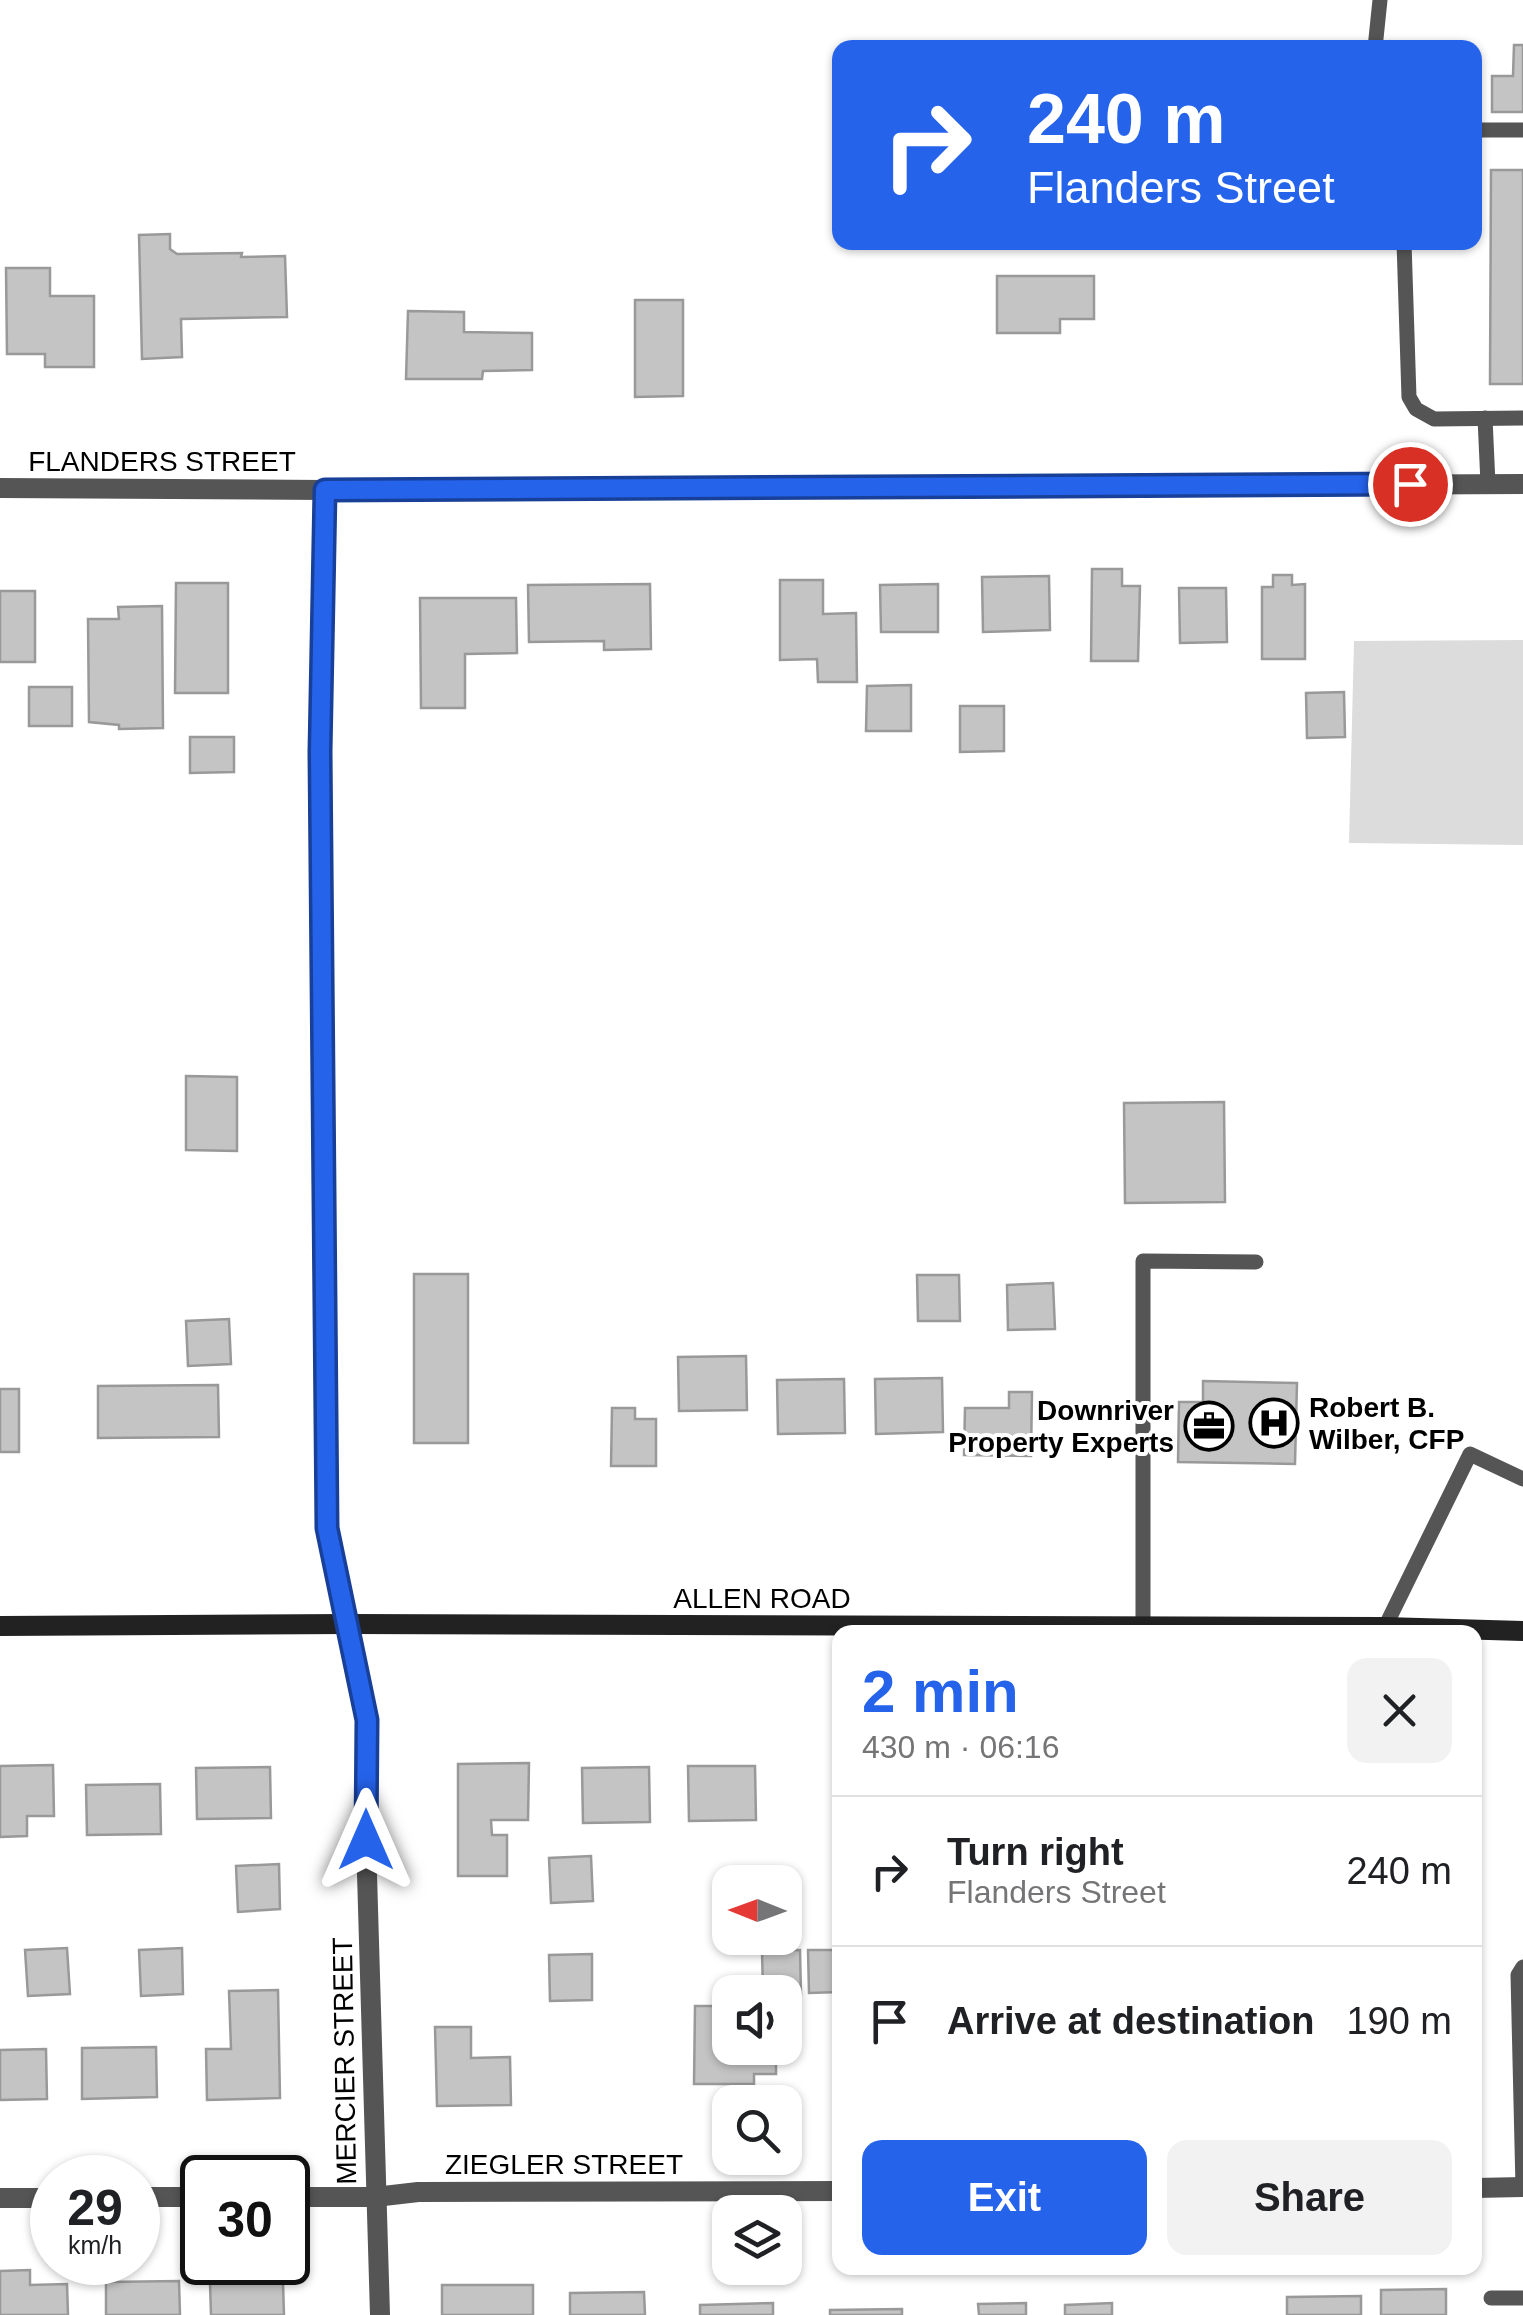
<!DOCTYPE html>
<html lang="en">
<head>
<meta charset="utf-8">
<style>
	body { margin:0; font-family:Arial,sans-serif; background:#f2f2f2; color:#202124; height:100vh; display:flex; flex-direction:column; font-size:38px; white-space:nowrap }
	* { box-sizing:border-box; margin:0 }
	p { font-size:32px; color:#757577 }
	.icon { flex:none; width:55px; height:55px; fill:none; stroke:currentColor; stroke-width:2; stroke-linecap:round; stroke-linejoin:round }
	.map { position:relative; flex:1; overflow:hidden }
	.drawer { position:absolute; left:832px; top:1625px; width:650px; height:650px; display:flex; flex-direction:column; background:#fff; border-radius:20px; box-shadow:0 2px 8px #0004 }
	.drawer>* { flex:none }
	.banner { position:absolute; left:832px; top:40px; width:650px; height:210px; border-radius:20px; box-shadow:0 2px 8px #0004; background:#2563eb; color:#fff; overflow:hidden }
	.needle { width:65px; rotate:271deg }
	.controls { position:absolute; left:712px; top:1865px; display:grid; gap:20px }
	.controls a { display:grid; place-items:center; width:90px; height:90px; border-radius:20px; background:#fff; box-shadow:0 2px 8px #0004; font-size:50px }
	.speed { position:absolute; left:30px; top:2155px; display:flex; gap:20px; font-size:50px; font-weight:700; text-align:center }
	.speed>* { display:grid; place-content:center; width:130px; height:130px; border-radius:50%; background:#fff; box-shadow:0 2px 8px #0004; line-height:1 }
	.speed small { font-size:25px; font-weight:400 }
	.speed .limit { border:5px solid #111; border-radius:15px; background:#fff; color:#111 }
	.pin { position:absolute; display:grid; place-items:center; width:85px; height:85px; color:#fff; margin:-42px; border:5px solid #fff; border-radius:50%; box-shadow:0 2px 10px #0007 }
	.me { position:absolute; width:110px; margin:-55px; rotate:0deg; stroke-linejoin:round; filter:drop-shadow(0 0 8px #0008) }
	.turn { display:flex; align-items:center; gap:35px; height:210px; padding:0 30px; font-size:45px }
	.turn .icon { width:130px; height:130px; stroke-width:2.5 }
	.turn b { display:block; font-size:70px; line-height:85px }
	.round { display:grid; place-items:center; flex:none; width:105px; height:105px; border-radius:20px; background:#f2f2f2 }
	.head { display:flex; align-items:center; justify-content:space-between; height:170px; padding:0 30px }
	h1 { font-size:60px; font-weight:700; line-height:75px; color:#2563eb }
	.primary-button { display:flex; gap:20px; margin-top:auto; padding:20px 30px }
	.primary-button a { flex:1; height:115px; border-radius:20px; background:#2563eb; color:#fff; font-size:40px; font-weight:700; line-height:115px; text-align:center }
	.primary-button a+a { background:#f2f2f2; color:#202124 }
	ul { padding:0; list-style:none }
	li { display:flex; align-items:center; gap:30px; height:150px; padding:0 30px; border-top:2px solid #e0e0e0 }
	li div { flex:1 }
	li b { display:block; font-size:38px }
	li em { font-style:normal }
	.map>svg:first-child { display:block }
</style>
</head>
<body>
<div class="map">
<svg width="1523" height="2315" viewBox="0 0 1523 2315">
	<rect width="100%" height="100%" fill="#fff"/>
	<!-- green -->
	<polygon fill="#dcdcdc" points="1523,640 1523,845 1349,843 1354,641"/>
	<!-- building -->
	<g fill="#c4c4c4" stroke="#999" stroke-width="2.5">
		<polygon points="1514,45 1523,45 1523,112 1492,112 1492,76 1513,76"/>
		<polygon points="1491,170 1523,170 1523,384 1490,384"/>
		<polygon points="170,234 170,249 177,254 242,253 241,257 285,256 287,317 181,319 182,357 142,359 139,235"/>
		<polygon points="6,268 50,268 50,296 94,296 94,367 45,367 45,354 7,354"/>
		<polygon points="997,276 1094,276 1094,319 1060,319 1060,333 997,333"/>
		<polygon points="635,300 683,300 683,396 635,397"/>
		<polygon points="408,311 464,312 464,332 532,333 532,370 483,371 482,379 406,379"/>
		<polygon points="1092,569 1122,569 1122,586 1140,586 1138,661 1091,661"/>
		<polygon points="1273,575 1292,575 1292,585 1305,584 1305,659 1262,659 1262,587 1273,587"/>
		<polygon points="1049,576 1050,630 983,632 982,577"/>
		<polygon points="780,580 823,580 823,614 856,613 857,682 818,682 817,659 780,660"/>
		<polygon points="176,583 228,583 228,693 175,693"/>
		<polygon points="650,584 651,649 604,650 604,641 529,642 528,585"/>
		<polygon points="938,584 938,632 881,632 880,585"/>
		<polygon points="1179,588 1226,588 1227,642 1180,643"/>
		<rect x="0" y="591" width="35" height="71"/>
		<polygon points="420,598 516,598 517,653 465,654 465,708 421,708"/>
		<polygon points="162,606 163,728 119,729 119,725 89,722 88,619 119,619 118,607"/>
		<polygon points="911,685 911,731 866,731 867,686"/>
		<rect x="29" y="687" width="43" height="39"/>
		<polygon points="1344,692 1345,737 1307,738 1306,693"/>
		<polygon points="960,706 1004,706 1004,751 960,752"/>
		<polygon points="190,737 234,737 234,772 190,773"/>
		<polygon points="186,1076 237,1077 237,1151 186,1150"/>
		<polygon points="1224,1102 1225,1202 1125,1203 1124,1103"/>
		<rect x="414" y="1274" width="54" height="169"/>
		<polygon points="917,1275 959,1275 960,1321 918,1321"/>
		<polygon points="1053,1283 1055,1329 1008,1330 1007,1285"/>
		<polygon points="229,1319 231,1364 188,1366 186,1321"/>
		<polygon points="746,1356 747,1410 679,1411 678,1357"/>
		<polygon points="942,1378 943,1432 876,1434 875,1379"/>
		<polygon points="844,1379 845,1433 778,1434 777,1380"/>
		<polygon points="1203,1381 1297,1383 1295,1464 1178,1462 1179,1402 1203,1402"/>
		<polygon points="218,1385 219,1437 98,1438 98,1386"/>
		<rect x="0" y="1389" width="19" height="63"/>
		<polygon points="1009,1392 1032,1392 1031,1456 964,1455 965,1408 1009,1408"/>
		<polygon points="612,1408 635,1408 635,1419 656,1419 656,1466 611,1466"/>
		<polygon points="529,1763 528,1820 491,1820 492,1835 507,1835 507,1876 458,1876 458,1764"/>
		<polygon points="53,1765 54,1816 27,1816 27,1836 0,1837 0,1766"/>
		<polygon points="688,1766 755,1766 756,1820 689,1821"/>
		<polygon points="270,1767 271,1818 197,1819 196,1768"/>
		<polygon points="649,1767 650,1822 583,1823 582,1768"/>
		<polygon points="160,1784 161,1834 87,1835 86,1785"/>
		<polygon points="591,1856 593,1901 551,1903 549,1858"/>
		<polygon points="279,1864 280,1909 238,1912 236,1866"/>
		<polygon points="67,1948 70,1994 28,1996 25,1950"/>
		<polygon points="182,1948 183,1994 141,1996 139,1950"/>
		<polygon points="800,1950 801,1995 763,1992 762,1951"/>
		<polygon points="808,1950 840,1950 840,1992 809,1993"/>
		<polygon points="592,1954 592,2000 550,2001 549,1955"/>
		<polygon points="278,1990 280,2098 207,2100 206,2049 231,2049 229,1991"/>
		<polygon points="695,2006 730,2006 730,2048 776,2048 776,2074 754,2074 754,2084 694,2084"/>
		<polygon points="435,2027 471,2027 471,2058 510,2057 511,2105 437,2106"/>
		<polygon points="156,2047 157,2097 82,2099 82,2048"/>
		<polygon points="46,2049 47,2099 0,2100 0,2050"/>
		<polygon points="30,2270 30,2285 67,2284 68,2315 0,2315 0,2271"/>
		<polygon points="179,2281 180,2315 106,2315 106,2282"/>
		<polygon points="283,2282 284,2315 211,2315 210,2283"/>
		<rect x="442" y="2285" width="91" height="30"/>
		<polygon points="1446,2289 1446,2315 1381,2315 1381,2290"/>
		<polygon points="644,2292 645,2315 570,2315 570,2293"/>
		<polygon points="1361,2296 1361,2315 1287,2315 1287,2297"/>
		<polygon points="773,2303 773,2315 700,2315 700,2305"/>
		<polygon points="1026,2303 1026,2315 979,2315 978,2304"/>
		<polygon points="1112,2303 1112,2315 1065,2315 1065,2305"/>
		<polygon points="902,2309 902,2315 830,2315 830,2310"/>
	</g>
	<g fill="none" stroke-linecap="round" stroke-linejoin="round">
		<!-- service -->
		<g stroke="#555" stroke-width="15">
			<polyline points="1375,48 1380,0"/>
			<polyline points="1475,130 1523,130"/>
			<polyline points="1404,242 1409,397 1416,409 1434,419 1523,418"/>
			<polyline points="1485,418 1488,484"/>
			<polyline points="1385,1627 1470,1454 1523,1479"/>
			<polyline points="1143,1632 1143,1261 1256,1262"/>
			<polyline points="1523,2187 1518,1975 1523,1967"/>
			<polyline points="1491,2298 1523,2298"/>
		</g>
		<!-- minor -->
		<g stroke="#555" stroke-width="20">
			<polyline points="0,488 325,490 1523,484"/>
			<polyline points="325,490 320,753 327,1528 367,1720 366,1840 380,2315"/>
			<polyline points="1475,2188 1523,2187"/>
			<polyline points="138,2197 202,2197"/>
			<polyline points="288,2197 375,2197 418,2192 840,2191"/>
			<polyline points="0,2198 52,2198"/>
		</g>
		<!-- secondary -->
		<polyline stroke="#222" stroke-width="20" points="0,1626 348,1624 1385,1627 1523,1631"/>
	</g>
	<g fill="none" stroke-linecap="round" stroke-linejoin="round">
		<!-- route casing -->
		<g stroke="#184099" stroke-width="25">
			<polyline id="route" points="366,1840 367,1720 327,1528 320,752 325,490 1410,484"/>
		</g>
		<!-- route -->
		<use href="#route" stroke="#2563eb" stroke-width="18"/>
	</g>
	<!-- icons -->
	<defs>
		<g id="hospital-ring" transform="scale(2.5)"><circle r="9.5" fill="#fff" stroke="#000" stroke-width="1.5"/><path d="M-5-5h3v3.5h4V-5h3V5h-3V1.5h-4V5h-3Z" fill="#000"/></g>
		<g id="office-ring" transform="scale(2.5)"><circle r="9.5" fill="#fff" stroke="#000" stroke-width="1.5"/><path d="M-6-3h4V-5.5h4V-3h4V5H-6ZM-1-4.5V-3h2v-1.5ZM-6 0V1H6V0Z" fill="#000"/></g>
	</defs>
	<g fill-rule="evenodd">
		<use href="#hospital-ring" x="1274" y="1423"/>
		<use href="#office-ring" x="1209" y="1426"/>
	</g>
	<g text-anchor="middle" stroke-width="8" stroke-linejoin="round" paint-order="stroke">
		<!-- street labels -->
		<g font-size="28" fill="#000" stroke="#fff">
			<text x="162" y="471">FLANDERS STREET</text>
			<text x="762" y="1608">ALLEN ROAD</text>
			<text transform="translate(344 2061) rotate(-91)" y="10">MERCIER STREET</text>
			<text x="564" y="2174">ZIEGLER STREET</text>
		</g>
		<!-- poi labels -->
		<g font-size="28" font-weight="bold" fill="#000" stroke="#fff" text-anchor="start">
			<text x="1309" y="1417">Robert B.<tspan x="1309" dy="32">Wilber, CFP</tspan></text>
			<text x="1174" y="1420" text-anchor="end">Downriver<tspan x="1174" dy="32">Property Experts</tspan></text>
		</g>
	</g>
</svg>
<div class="controls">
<a><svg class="needle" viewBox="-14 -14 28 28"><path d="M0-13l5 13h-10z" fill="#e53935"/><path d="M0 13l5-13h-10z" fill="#757577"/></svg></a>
<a><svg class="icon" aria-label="sound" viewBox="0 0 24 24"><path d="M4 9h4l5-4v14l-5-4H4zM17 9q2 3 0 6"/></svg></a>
<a><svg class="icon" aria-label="search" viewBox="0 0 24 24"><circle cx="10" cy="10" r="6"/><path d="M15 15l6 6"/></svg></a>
<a><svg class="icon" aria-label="layers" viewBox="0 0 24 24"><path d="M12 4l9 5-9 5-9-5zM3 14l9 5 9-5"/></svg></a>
</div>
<div class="speed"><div>29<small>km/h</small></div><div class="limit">30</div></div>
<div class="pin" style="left:1410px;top:484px;background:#d93025"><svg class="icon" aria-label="arrive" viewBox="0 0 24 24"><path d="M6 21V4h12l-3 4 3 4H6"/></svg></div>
<svg class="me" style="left:366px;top:1840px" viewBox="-20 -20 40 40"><path d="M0-17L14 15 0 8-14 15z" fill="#2563eb" stroke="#fff" stroke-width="4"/></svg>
<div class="banner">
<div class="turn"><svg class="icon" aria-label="right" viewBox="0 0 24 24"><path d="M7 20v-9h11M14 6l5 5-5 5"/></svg><div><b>240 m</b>Flanders Street</div></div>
</div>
<section class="drawer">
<div class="head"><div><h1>2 min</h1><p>430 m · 06:16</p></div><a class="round"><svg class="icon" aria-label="close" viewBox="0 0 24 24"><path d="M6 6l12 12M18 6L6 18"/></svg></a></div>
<ul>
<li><svg class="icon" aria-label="right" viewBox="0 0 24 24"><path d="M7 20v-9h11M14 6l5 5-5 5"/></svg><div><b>Turn right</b><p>Flanders Street</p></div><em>240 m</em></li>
<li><svg class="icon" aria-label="arrive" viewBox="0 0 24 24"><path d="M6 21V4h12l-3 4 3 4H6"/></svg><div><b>Arrive at destination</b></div><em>190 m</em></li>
</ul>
<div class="primary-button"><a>Exit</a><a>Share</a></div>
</section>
</div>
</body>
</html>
